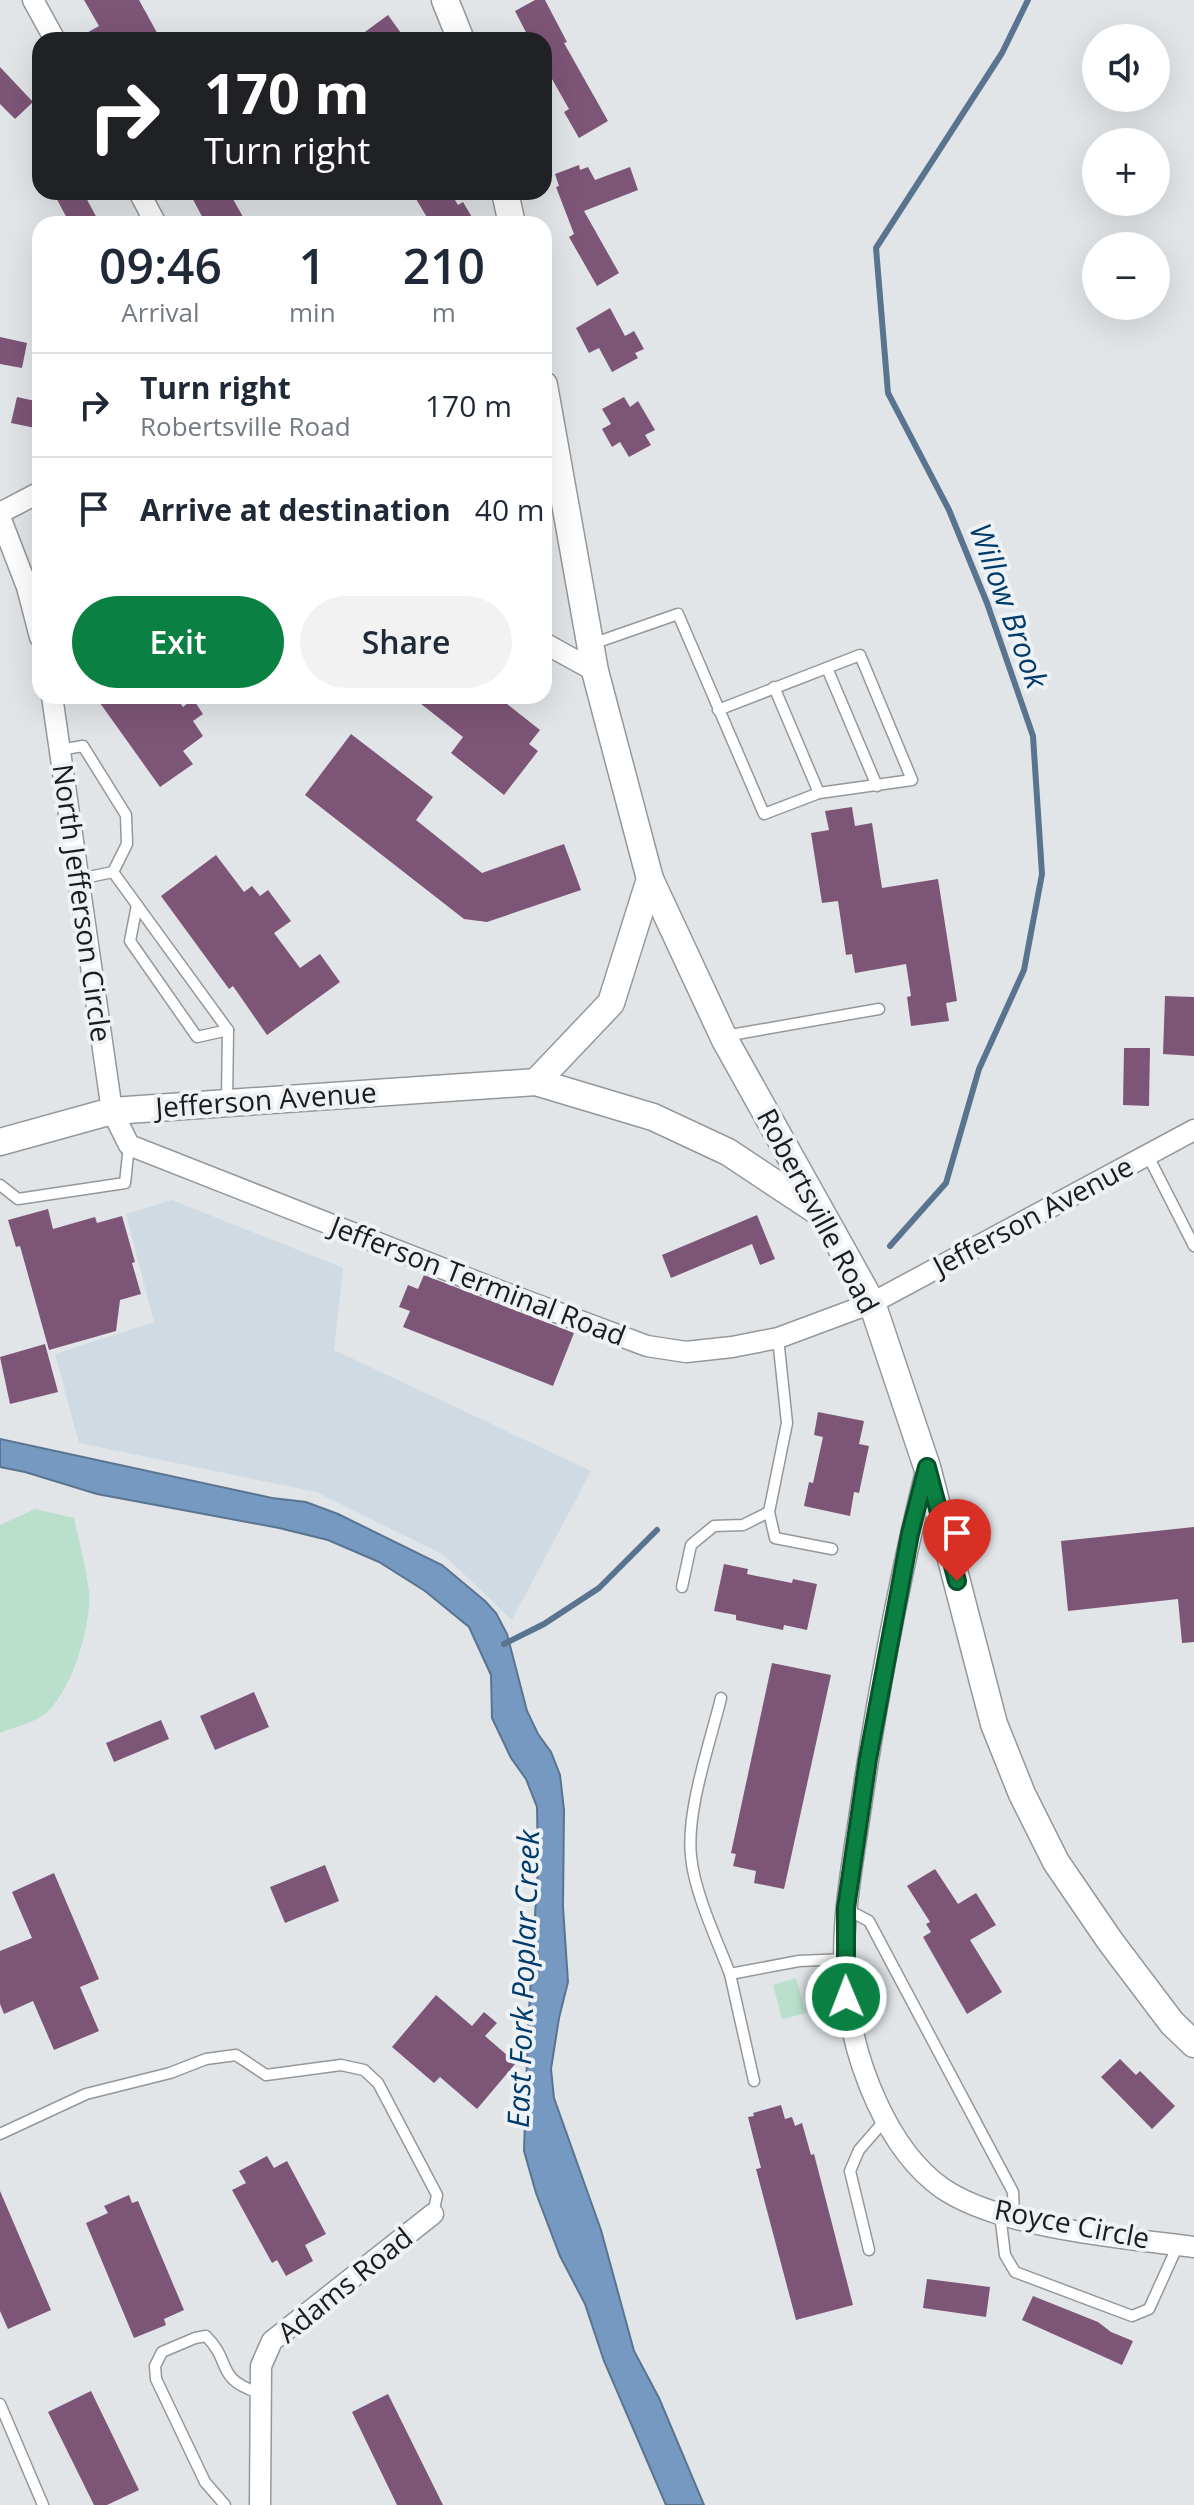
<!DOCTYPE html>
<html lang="en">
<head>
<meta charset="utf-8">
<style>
	body { margin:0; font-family:"Open Sans",sans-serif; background:#f2f2f3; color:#1f2937; height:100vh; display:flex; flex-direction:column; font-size:30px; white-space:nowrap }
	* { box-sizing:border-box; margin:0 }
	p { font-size:26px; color:#747a83 }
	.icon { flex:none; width:44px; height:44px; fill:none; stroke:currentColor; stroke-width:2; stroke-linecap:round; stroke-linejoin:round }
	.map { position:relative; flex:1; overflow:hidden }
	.drawer { position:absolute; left:32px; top:216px; width:520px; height:488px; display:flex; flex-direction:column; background:#fff; border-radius:24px; box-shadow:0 8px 32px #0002 }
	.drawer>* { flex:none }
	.banner { position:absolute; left:32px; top:32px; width:520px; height:168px; border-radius:24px; box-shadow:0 8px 32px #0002; background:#202124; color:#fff; overflow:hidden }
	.buttons { position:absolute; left:1082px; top:24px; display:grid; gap:16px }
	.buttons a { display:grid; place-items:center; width:88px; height:88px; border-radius:50%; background:#fff; box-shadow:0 8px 32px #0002; font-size:40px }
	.pin { position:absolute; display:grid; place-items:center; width:68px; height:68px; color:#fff; margin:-82px -34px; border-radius:50% 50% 50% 0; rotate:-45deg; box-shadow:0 0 8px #0007 }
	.pin .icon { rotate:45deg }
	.me { position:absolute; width:88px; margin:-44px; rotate:359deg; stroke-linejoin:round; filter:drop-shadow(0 0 6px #0008) }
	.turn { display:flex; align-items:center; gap:28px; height:168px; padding:0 40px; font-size:36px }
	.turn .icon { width:104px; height:104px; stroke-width:2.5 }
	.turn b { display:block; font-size:56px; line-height:68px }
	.eta { display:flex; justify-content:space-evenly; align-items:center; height:136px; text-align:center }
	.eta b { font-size:48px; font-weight:600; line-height:56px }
	.button { display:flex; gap:16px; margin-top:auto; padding:16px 40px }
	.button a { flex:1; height:92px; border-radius:48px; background:#0b8043; color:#fff; font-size:32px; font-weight:600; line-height:92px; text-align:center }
	.button a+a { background:#f2f2f3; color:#1f2937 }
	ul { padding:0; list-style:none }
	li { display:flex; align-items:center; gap:24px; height:104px; padding:0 40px; border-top:2px solid #e0e1e3 }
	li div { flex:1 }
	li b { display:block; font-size:30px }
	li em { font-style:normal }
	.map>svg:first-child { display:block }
</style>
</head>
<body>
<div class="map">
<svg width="1194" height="2505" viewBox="0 0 1194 2505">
	<rect width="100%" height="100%" fill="#e1e5e8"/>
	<!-- built -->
	<polygon fill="#d0dae3" points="172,1200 343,1268 334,1350 591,1471 512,1620 444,1555 316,1492 79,1443 55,1354 154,1322 126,1214"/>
	<!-- green -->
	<g fill="#badfcd">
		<path d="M35,1509L74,1518C79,1542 86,1567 89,1591C92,1624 72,1691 46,1713C35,1723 13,1727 0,1733V1525Z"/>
		<polygon points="796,1978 806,2013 782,2019 773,1985"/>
	</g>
	<!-- water -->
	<polygon fill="#7599c1" stroke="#5a7490" stroke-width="2" points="0,1439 272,1498 306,1502 338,1514 442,1565 485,1601 496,1613 507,1634 527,1711 538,1734 551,1752 560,1775 564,1810 563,1907 568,1982 559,2018 551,2069 554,2098 601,2230 634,2351 659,2398 704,2505 666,2505 604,2361 585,2304 560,2256 536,2193 524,2151 528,2026 538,1868 537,1807 526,1779 511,1758 492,1718 491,1675 469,1627 425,1591 379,1562 328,1540 279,1528 97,1494 25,1472 0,1467"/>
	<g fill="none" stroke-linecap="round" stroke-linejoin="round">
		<!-- stream -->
		<g stroke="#5a7490" stroke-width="6">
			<polyline points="890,1246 946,1183 979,1069 1024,970 1042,874 1033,736 987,603 949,510 888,393 876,248 1002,53 1028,0"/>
			<polyline points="504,1644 544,1624 599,1588 657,1530"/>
		</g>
	</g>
	<!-- building -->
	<g fill="#7d5577">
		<polygon points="84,0 139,0 161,40 74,40 99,26"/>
		<polygon points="535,0 545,0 567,42 564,43 608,121 579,138 564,112 569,109 544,65 544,40 530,40 515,11"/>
		<polygon points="388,15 406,40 354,40"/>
		<polygon points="0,67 33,102 15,119 0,104"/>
		<polygon points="579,165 580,170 588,167 595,180 630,167 638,190 584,211 619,273 597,286 569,237 574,234 556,187 559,186 555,174"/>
		<polygon points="53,192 83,192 100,224 70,224"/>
		<polygon points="189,192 229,192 247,224 206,224"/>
		<polygon points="427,192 450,192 458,205 463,202 476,224 431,224 416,199"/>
		<polygon points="610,308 625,336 634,331 644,349 635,353 638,358 612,372 599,348 589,353 576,328"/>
		<polygon points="0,337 27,343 22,368 0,364"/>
		<polygon points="17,397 40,402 40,429 11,423"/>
		<polygon points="624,397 630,407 638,401 655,430 645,435 651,445 629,457 620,442 612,447 602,429 611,424 602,409"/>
		<polygon points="95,696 175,696 183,707 193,699 203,714 193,721 203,736 183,751 193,764 160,787"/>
		<polygon points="411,696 497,696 540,730 529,744 538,751 504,795 451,753 463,737"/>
		<polygon points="351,734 433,797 416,820 482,873 564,844 581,890 487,922 464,919 305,795"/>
		<polygon points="852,807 855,826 872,823 882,888 938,879 957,1001 946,1003 949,1021 911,1026 907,997 911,996 906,964 855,973 852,954 846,955 838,901 822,903 811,833 829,830 825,811"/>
		<polygon points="216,855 244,892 252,886 260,896 268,890 291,921 274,933 300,968 320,954 340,982 267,1035 233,986 229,989 161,896"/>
		<polygon points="1165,996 1194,997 1194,1056 1163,1054"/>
		<polygon points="1124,1048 1150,1048 1149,1106 1123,1105"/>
		<polygon points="48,1209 53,1229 95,1217 97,1223 122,1216 135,1262 132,1263 141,1294 120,1300 116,1331 49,1350 20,1246 16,1247 8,1220"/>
		<polygon points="757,1215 775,1259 760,1265 752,1244 671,1278 662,1255"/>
		<polygon points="424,1275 574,1333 553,1386 403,1327 410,1311 399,1307 408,1285 418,1289"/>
		<polygon points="45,1344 58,1392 10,1404 0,1357"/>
		<polygon points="818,1412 864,1421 859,1444 869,1446 859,1493 854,1492 850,1516 804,1506 809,1482 813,1483 823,1437 814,1435"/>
		<polygon points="1194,1527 1194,1642 1182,1643 1178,1599 1068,1611 1061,1541"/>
		<polygon points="724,1564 748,1569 747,1574 792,1583 793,1579 817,1584 807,1630 784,1625 783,1630 736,1620 736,1615 714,1611"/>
		<polygon points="772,1663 831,1675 784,1889 754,1883 756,1871 733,1866 736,1854 731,1853"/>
		<polygon points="254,1692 269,1727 215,1750 200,1716"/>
		<polygon points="161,1720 169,1739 114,1762 106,1743"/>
		<polygon points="325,1865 339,1901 285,1923 270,1887"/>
		<polygon points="935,1869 958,1904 976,1893 996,1925 970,1940 1002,1992 967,2014 923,1937 931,1932 926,1924 930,1922 907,1886"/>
		<polygon points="54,1873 99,1979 80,1987 99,2031 54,2050 33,2001 4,2014 0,2004 0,1951 32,1938 12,1892"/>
		<polygon points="436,1995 472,2026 484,2012 497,2023 485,2036 516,2063 477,2109 440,2077 434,2083 392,2047"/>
		<polygon points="1120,2059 1136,2075 1140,2071 1175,2106 1152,2129 1101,2077"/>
		<polygon points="781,2105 785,2119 792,2117 795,2126 802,2123 811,2155 814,2154 853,2305 796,2320 756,2169 761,2168 748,2117 754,2116 753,2113"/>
		<polygon points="267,2156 274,2168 287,2161 326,2234 305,2245 313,2261 286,2276 277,2260 272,2263 232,2190 246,2183 239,2171"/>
		<polygon points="0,2191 51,2310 8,2329 0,2311"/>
		<polygon points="129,2195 132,2203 138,2201 184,2310 164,2319 166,2325 134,2338 86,2223 108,2213 104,2206"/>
		<polygon points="927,2279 990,2287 986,2317 923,2308"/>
		<polygon points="1033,2296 1098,2322 1111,2332 1133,2341 1122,2365 1022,2320"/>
		<polygon points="91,2391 139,2490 107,2505 94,2505 48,2412"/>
		<polygon points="388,2394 443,2505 397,2505 352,2412"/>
	</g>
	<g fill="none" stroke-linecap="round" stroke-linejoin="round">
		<!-- service casing -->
		<g stroke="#94989b" stroke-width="13">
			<g id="service">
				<polyline points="592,644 678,614 764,814 819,793 912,780 860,655 718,710"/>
				<polyline points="827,668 877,786"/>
				<polyline points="774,687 819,793"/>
				<polyline points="59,750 83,746 126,815 127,844 113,872"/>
				<polyline points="79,879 113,872 228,1030 227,1101"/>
				<polyline points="137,905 130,941 197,1037 228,1030"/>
				<polyline points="725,1036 879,1009"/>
				<polyline points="1147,1154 1194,1246"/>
				<polyline points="0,1185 18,1199 125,1183 129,1145"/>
				<polyline points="778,1338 787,1423 769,1512 775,1538 832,1549"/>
				<polyline points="682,1587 691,1545 714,1526 743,1525 769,1512"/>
				<path d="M721,1698C710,1743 686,1811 691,1856C694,1892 717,1940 730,1974L799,1961L846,1959"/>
				<polyline points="846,1909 869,1921 1013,2192 1014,2217"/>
				<polyline points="730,1974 754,2081"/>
				<polyline points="0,2134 86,2094 170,2073 206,2059 236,2055 266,2075 341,2065 364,2070 378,2083 437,2195 433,2214"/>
				<polyline points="1000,2214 1005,2255 1015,2272 1132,2316 1149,2309 1178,2245"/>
				<polyline points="869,2250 850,2171 859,2150 885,2120"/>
				<polyline points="0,2404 43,2505"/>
				<path d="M225,2505L205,2482L156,2379L155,2366L162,2352L195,2338L206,2336C233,2363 214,2378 259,2393"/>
			</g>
		</g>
		<!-- minor casing -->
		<g stroke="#94989b" stroke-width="23">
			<g id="minor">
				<polyline points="33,0 55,40"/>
				<polyline points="139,192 156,224"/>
				<polyline points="0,513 40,492"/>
				<polyline points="0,517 27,587 40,637"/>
				<polyline points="544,643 595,671"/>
				<polyline points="52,696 112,1111 129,1145 500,1291 647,1346 686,1352 732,1347 778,1338 872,1303 1194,1130"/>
				<path d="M927,1467C899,1579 878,1692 861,1806C852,1869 838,1934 847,1998C855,2063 887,2149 942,2188C1000,2228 1124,2238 1194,2247"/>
				<polyline points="260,2505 261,2366 272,2341 433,2214"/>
			</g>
		</g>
		<!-- tertiary casing -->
		<g stroke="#94989b" stroke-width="29">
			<g id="tertiary">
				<polyline points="445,0 461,40"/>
				<polyline points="505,192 512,224"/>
				<polyline points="544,385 595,671 650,879 725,1040 872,1303 927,1467 994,1724 1022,1794 1056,1862 1110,1941 1172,2023 1194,2044"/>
				<polyline points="536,1082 611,1003 650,879"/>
				<polyline points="0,1142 112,1111 536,1082 653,1117 728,1152 817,1211"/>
			</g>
		</g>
		<!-- service -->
		<use href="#service" stroke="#fff" stroke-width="10"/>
		<!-- minor -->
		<use href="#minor" stroke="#fff" stroke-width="20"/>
		<!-- tertiary -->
		<use href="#tertiary" stroke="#fff" stroke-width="26"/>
	</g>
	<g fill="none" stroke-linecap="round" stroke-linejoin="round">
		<!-- route casing -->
		<g stroke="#07532c" stroke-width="20">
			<polyline id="route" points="846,1997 846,1908 868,1759 910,1534 927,1467 957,1581"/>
		</g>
		<!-- route -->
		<use href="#route" stroke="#0b8043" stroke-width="14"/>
	</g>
	<g text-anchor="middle" stroke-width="8" stroke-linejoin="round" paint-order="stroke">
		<!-- street labels -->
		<g font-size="28" fill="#1b1c1d" stroke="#eef2f5">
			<text transform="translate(82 903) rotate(82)" y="10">North Jefferson Circle</text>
			<text transform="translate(266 1100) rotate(-4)" y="10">Jefferson Avenue</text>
			<text transform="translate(818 1211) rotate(62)" y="10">Robertsville Road</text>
			<text transform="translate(1033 1216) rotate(-28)" y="10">Jefferson Avenue</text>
			<text transform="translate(478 1281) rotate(21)" y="10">Jefferson Terminal Road</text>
			<text transform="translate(1072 2224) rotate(11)" y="10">Royce Circle</text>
			<text transform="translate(345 2285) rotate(-39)" y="10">Adams Road</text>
		</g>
		<!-- water labels -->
		<g font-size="30" font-style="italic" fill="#003b6c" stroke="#eef2f5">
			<text transform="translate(1008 606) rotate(70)" y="10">Willow Brook</text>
			<text transform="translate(524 1979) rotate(-88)" y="10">East Fork Poplar Creek</text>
		</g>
	</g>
</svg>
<div class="buttons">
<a><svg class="icon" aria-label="sound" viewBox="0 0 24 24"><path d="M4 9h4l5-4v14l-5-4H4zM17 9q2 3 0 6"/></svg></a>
<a>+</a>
<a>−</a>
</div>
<div class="pin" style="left:957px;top:1581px;background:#d93025"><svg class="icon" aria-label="arrive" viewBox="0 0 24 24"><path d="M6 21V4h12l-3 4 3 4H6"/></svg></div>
<svg class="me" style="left:846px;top:1997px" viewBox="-20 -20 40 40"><circle r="17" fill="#0b8043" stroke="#fff" stroke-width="3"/><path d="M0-11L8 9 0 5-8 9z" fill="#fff"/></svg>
<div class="banner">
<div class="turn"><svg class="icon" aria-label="right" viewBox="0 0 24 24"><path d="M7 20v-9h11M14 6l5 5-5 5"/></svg><div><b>170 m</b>Turn right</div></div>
</div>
<section class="drawer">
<div class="eta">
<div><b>09:46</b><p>Arrival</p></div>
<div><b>1</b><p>min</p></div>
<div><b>210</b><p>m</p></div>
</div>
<ul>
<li><svg class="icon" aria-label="right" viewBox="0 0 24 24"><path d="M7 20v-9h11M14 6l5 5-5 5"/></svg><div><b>Turn right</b><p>Robertsville Road</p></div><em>170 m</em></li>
<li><svg class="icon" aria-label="arrive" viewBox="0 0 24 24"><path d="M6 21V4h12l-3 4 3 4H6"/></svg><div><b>Arrive at destination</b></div><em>40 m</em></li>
</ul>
<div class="button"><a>Exit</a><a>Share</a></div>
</section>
</div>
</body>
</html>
